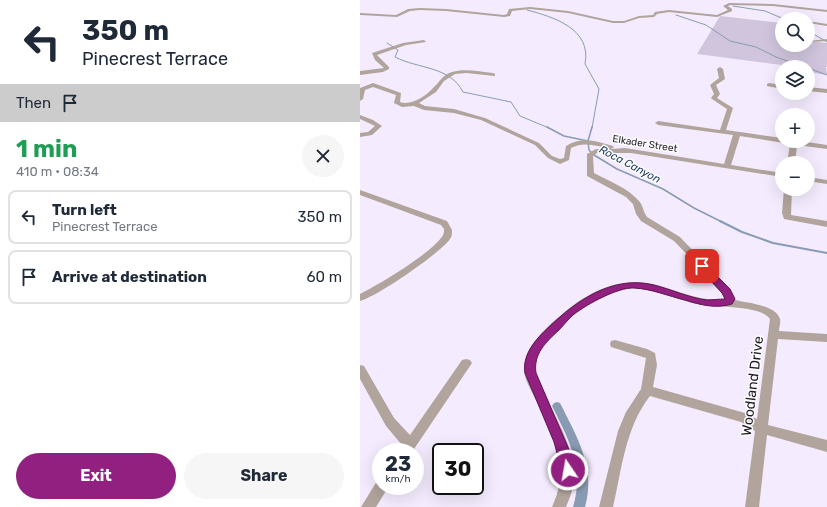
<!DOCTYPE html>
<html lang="en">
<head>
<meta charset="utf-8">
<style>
	body { margin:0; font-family:Rubik,sans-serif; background:#f6f6f7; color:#1f2937; height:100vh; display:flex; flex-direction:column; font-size:15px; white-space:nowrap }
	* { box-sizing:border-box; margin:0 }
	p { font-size:13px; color:#747a83 }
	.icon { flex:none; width:22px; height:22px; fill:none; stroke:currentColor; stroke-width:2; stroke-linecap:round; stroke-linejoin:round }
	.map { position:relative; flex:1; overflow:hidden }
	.details { display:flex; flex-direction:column; background:#fff; width:360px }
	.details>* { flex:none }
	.guide { background:#fff; color:#1f2937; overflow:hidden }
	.tools { position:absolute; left:415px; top:12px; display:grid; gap:8px }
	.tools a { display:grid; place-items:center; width:40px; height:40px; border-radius:50%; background:#fff; box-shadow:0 4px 16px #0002; font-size:20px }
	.speed { position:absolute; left:12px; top:443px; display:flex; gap:8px; font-size:20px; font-weight:700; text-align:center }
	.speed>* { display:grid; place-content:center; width:52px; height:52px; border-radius:50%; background:#fff; box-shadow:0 4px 16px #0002; line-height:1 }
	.speed small { font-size:10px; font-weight:400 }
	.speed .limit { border:2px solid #111; border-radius:6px; background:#fff; color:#111 }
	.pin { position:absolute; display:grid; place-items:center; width:34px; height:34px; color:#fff; margin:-17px; border-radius:8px; box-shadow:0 2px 6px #0006 }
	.me { position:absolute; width:44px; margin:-22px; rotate:348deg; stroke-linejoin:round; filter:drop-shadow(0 0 3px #0008) }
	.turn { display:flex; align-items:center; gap:14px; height:84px; padding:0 16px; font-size:18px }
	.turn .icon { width:52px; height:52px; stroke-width:2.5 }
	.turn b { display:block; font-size:28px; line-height:34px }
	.then { display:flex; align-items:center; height:38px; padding:0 16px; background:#0003; gap:8px; font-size:15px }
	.round { display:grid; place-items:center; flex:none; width:42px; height:42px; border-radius:21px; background:#f6f6f7 }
	.headline { display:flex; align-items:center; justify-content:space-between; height:68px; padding:0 16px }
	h1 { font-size:24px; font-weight:700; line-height:30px; color:#1e9e55 }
	.button { display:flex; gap:8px; margin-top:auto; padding:8px 16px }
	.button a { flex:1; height:46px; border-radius:24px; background:#912080; color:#fff; font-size:16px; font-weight:700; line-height:46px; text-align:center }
	.button a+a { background:#f6f6f7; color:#1f2937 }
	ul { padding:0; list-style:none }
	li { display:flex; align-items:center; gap:12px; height:54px; margin:0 8px 6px; padding:0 8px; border:2px solid #e0e1e3; border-radius:8px }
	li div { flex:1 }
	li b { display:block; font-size:15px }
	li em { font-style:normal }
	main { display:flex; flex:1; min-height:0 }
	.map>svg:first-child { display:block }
</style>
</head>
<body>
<main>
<section class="details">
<div class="guide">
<div class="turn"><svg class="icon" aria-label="left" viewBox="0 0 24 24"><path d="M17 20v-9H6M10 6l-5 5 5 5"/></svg><div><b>350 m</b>Pinecrest Terrace</div></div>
<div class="then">Then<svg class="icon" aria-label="arrive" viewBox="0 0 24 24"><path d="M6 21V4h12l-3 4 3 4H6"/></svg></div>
</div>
<div class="headline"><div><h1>1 min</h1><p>410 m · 08:34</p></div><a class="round"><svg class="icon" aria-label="close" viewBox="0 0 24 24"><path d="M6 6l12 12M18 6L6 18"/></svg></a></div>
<ul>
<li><svg class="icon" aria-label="left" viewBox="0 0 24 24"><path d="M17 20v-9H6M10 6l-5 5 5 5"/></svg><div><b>Turn left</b><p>Pinecrest Terrace</p></div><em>350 m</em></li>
<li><svg class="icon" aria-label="arrive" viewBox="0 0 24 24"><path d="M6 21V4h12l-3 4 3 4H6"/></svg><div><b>Arrive at destination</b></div><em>60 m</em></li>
</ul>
<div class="button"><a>Exit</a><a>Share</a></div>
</section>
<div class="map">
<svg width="467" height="507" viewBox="0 0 467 507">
	<rect width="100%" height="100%" fill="#f4ecfe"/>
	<!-- green -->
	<polygon fill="#d0c5dd" points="360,16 422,23 422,45 448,45 448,41 467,43 467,67 466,67 467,75 448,72 448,67 437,67 337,54"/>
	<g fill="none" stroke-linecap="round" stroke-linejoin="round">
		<!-- stream-far2 -->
		<g stroke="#899bb3" stroke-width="1">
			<polyline points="373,6 405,11 424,19"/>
			<path d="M167,10C194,17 232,29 225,64L239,89L232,128"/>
			<polyline points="316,15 346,25 370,41 396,47 416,57 444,67"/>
			<polyline points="448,29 450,32 467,42"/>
			<path d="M27,43L38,50L35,57C58,69 90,66 103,92L151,102L160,116L189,128"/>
			<polyline points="448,68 467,75"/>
		</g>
		<!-- stream-far1 -->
		<g stroke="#899bb3" stroke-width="1.5">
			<polyline points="187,127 204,136 228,141 229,150 234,155 257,169 303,189 334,208 362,222"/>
			<polyline points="228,141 232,127"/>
		</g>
		<!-- stream -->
		<polyline stroke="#899bb3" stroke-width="2" points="360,221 382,232 413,243 467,253"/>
		<!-- canal -->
		<path fill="#899bb3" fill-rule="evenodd" d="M197,402L200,403C217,437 236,468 225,507H213C225,469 209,440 192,406L194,403Z"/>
		<!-- minor -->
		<g fill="#b0a49c" fill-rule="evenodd">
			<polygon points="369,3 413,4 467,10 467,12 413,6 370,5 368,6 372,9 372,11 357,17 309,12 297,14 294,17 279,18 264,23 253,23 208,13 170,9 152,11 150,16 144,17 86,11 60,10 50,11 37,17 0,15 0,13 36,15 48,9 60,8 86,9 144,15 147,14 149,9 170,7 208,11 253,21 264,21 279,16 293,15 295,12 309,10 357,15 368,10 363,6"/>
			<polygon points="448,21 467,24 467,26 448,23"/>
			<polygon points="467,39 467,41 451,42 449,41"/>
			<polygon points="64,40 66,42 46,45 17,55 29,67 29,69 23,72 0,75 0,71 24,68 15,60 12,53 43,43"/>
			<path d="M360,67L363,69L365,79L356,85L360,94L357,98L373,108L366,130L422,138V141H440L467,145V149L437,145L435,163H427L430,144L380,136L371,165L422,173V177L271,153H237L233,156L234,173C249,181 268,188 279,201C283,205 283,212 287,217L320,237L370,289L375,300C387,303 416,305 420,319C421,322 419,328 419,331L467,334V342L418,339L408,425L467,440V452L407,435L399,507H385L395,431L381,422L290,396C265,428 262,469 253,507H239L258,431L266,412L281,389L286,358L251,347L250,344L251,341L255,340L287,349L295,353L297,365L293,387L385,413L397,419L410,319C400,304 350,308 332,303C313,298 293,287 273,288C243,290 167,338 176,374C178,383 184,392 188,401C201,428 220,459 212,490C211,496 208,501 206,507H192C194,501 197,496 198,490C207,458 188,426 175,398C170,388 163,377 164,367C166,346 185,328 200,316C218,300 240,286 264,283C299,277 330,304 365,299L363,292L314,241L281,221L276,214L273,204L266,197L227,176V154L236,149H251C237,146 224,141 211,148L209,160L200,164L188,158L175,145L121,120L94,113L64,110L54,106L42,107L34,103L36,95L13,87L5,90L3,99L0,101V88L13,83L41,93L40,102C51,106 66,96 73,88C80,82 82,75 92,72C105,68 120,72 133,73L135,74V76L106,73L95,74L84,81L76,92L59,103L65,106L94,109L125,118L179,143L192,156L200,159L204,158L206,146C222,136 236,141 253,146L254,147L251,149L265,148L364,164L373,135L298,125L295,123L298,121L360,130L367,109L352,99L351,98L354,94L350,85L359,78L357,69Z"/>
			<polygon points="409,83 422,85 422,89 407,86 407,84"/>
			<polygon points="448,87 467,89 467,93 448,91"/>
			<polygon points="0,115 13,120 22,126 12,135 0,137 0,133 8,132 15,126 0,119"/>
			<polygon points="448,177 467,180 467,184 448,181"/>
			<polygon points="424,189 432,189 431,215 467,221 467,227 424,219 422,213"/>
			<path d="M0,190L87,221L92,230C92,234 92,236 90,239C79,254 18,296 0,301V294C20,284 68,255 81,238C84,235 84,232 84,229L81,225L0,195Z"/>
			<polygon points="106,359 110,360 112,363 110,366 52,452 38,452 42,445 26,426 0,379 0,365 4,366 34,418 50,435 102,360"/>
			<polygon points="21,480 21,486 29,486 16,507 1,507 17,481"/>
		</g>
	</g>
	<!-- route -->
	<path fill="#912080" stroke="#5e1553" d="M342,263L345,264L370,289L375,299L372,304C356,309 341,305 325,300C308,296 292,289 274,288C258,287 227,304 214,314C208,319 204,325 199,330C186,342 173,354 176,373L213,459L215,470L213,475L208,477L203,475L194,442L165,373C162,354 176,339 189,327C217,300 253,275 294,285C310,289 330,298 347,300C352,300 359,299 365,299L362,293L337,266Z"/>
	<g text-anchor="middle" stroke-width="3" stroke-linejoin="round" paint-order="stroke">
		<!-- far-street labels -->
		<g font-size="10" fill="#211c27" stroke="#fdfdfd">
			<text transform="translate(285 143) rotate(9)" y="4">Elkader Street</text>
		</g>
		<!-- far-water labels -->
		<g font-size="11" font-style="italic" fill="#244063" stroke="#fdfdfd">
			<text transform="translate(270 164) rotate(28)" y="4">Roca Canyon</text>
		</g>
		<!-- near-street labels -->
		<g font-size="14" fill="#211c27" stroke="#fdfdfd">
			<text transform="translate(392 386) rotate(-83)" y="5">Woodland Drive</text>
		</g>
	</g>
</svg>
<div class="tools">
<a><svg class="icon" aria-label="search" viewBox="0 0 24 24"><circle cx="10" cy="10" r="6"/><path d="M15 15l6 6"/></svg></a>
<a><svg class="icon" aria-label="layers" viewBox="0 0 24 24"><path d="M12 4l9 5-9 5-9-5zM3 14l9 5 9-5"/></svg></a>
<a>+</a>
<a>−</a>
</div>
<div class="speed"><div>23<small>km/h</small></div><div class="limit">30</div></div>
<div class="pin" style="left:342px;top:266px;background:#d93025"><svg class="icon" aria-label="arrive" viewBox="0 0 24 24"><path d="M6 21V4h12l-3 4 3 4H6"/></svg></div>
<svg class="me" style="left:208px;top:470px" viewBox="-20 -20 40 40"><circle r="17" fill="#912080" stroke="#fff" stroke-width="3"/><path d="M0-11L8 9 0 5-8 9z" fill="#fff"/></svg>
</div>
</main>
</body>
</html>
